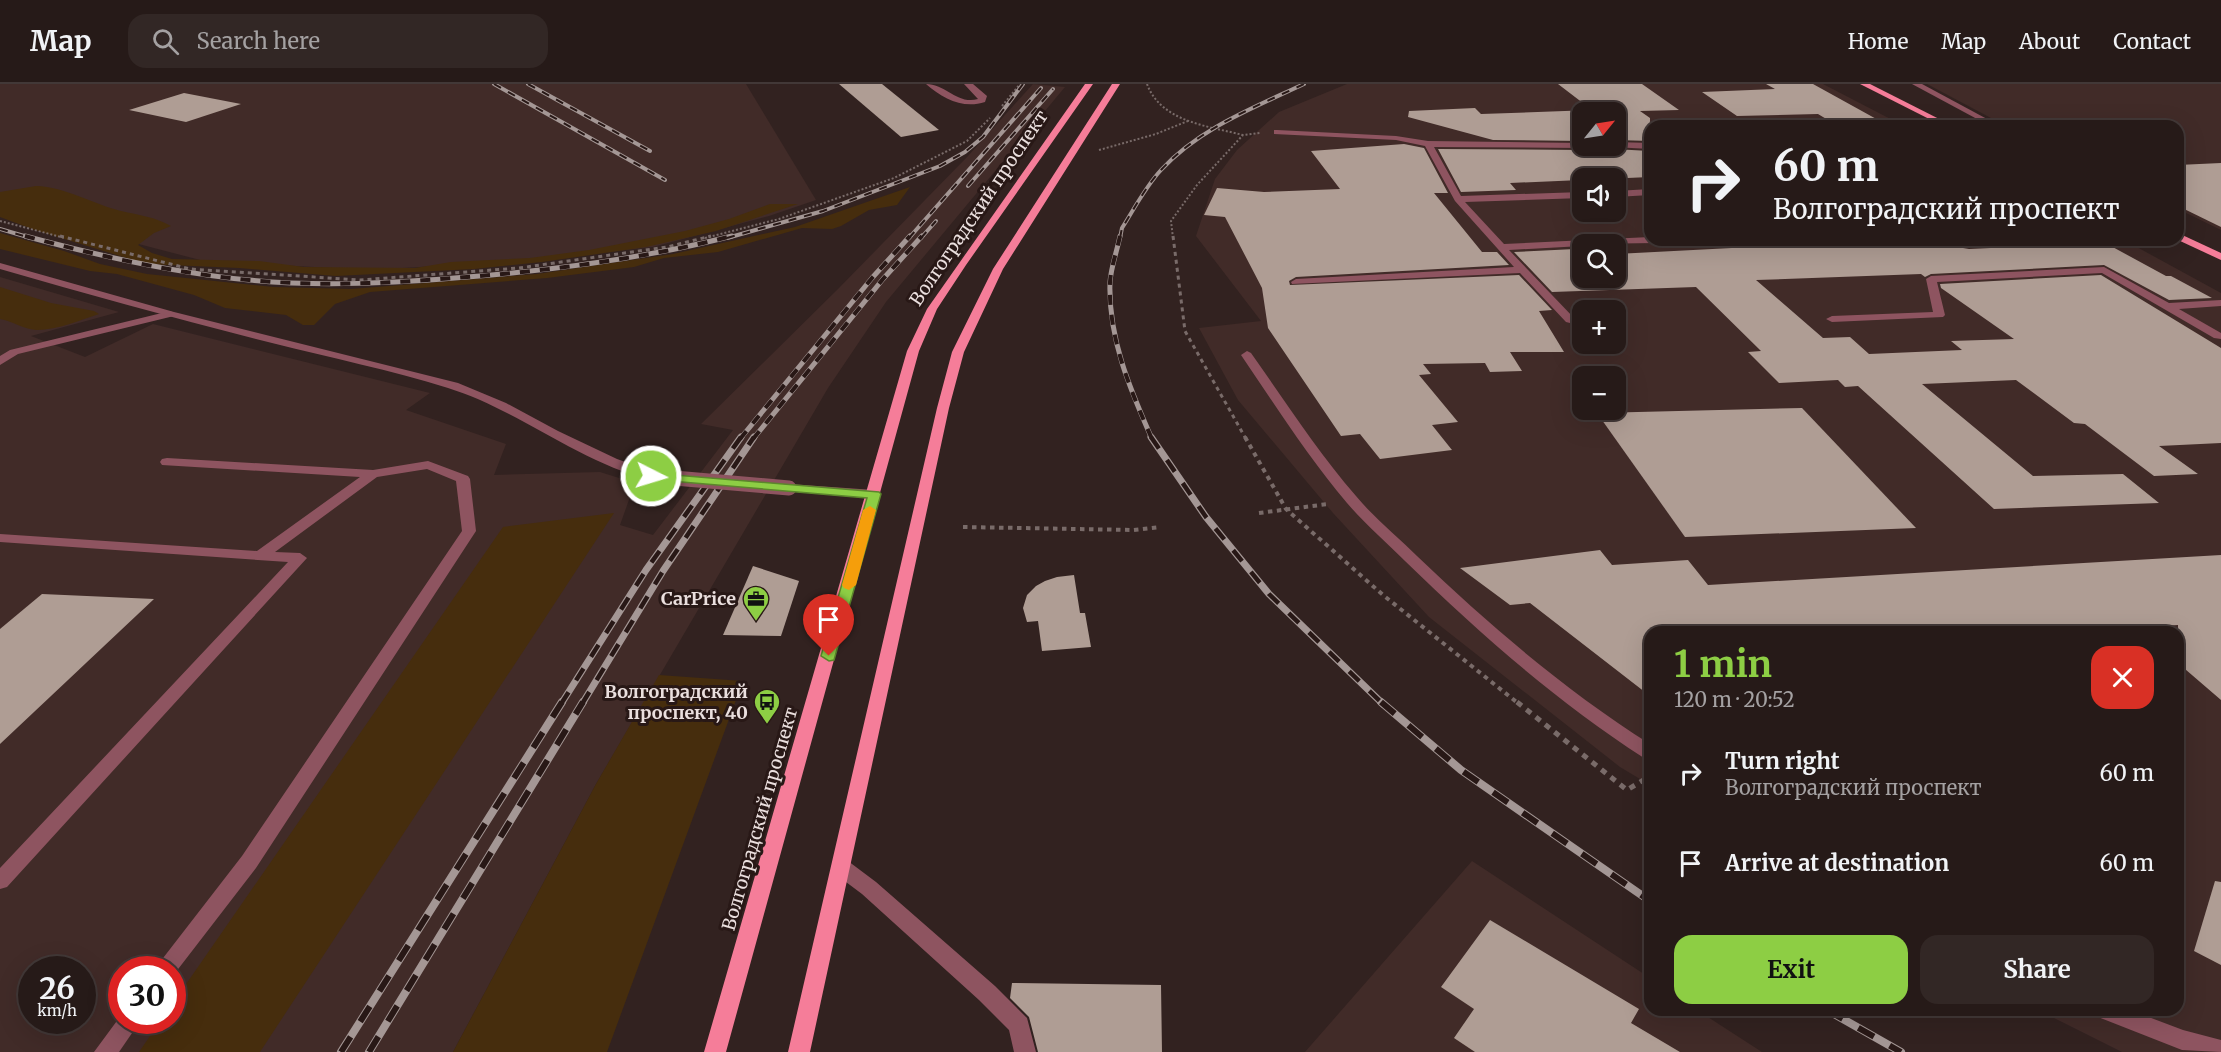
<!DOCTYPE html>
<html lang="en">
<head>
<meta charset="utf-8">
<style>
	body { margin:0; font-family:Merriweather,serif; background:#322725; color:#f1f3f6; height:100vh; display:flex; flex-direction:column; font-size:22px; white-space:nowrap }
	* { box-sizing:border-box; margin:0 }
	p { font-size:20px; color:#a4a1a2 }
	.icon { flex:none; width:33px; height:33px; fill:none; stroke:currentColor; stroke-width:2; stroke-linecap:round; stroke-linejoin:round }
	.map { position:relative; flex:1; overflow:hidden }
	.details { position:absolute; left:1644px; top:542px; width:540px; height:390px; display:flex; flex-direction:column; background:#261a18; border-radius:18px; box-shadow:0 6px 24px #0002,0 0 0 2px #423837 }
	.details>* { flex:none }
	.top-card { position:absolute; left:1644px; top:36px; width:540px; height:126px; border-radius:18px; box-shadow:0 6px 24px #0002,0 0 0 2px #423837; background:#261a18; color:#f1f3f6; overflow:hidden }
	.needle { width:39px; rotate:60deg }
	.tools { position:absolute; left:1572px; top:18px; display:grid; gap:12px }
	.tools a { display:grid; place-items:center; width:54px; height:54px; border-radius:12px; background:#261a18; box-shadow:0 6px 24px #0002,0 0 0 2px #423837; font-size:30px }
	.speed { position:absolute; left:18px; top:872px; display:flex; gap:12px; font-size:30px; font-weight:700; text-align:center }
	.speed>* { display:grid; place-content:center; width:78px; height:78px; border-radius:50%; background:#261a18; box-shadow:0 6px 24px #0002,0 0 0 2px #423837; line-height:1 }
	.speed small { font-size:15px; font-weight:400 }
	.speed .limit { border:9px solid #d22; background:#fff; color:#111 }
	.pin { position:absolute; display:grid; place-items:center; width:51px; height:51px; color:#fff; margin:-62px -26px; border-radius:50% 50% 50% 0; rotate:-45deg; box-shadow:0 0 6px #0007 }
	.pin .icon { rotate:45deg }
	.me { position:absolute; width:66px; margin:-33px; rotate:95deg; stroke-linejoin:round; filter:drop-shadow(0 0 4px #0008) }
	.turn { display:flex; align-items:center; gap:21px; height:126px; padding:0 30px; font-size:27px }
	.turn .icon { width:78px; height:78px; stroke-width:2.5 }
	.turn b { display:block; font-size:42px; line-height:51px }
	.round { display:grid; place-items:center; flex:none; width:63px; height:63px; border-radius:18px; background:#322725 }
	.headline { display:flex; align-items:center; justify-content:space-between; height:102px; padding:0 30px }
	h1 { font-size:36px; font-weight:700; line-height:45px; color:#8dce44 }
	.action { display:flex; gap:12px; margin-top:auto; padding:12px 30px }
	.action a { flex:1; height:69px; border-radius:18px; background:#8dce44; color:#111; font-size:24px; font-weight:700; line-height:69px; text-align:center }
	.action a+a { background:#322725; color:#f1f3f6 }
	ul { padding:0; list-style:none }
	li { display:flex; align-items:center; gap:18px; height:90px; padding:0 30px }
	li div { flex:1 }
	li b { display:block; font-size:22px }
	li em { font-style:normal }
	header { display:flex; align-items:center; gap:36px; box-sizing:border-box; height:84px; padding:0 30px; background:#261a18; border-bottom:2px solid #423837 }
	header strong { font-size:28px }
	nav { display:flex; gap:33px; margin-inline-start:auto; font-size:21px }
	.search { width:420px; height:54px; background:#322725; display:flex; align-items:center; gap:15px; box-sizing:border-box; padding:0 21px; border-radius:18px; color:#a4a1a2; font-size:22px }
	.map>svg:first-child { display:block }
</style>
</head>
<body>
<header>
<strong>Map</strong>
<div class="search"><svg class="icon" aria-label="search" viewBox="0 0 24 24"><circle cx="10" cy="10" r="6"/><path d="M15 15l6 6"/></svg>Search here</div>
<nav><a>Home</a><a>Map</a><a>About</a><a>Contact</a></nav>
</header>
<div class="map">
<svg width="2221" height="968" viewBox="0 0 2221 968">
	<rect width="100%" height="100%" fill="#322220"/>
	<!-- built -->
	<g fill="#412b28" fill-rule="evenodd">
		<polygon points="0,0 746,0 816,116 769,132 653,163 525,177 369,186 204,177 0,124"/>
		<path d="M1033,0L1065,3L886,218L828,304L596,700L453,968H0V193L119,228L31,252L85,273L153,240L430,309L406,326L506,360L494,391L600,388L635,399L620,441L653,451L733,346L701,340L839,204L968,72ZM32,885H82V936H32ZM122,885H172V936H122Z"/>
		<path d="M1347,0H1823L1904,42H1650V156H2124L2221,209V968H2122L2038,926H2178V548H1650V701L1620,683L1429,533L1333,429L1238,316L1199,244L1261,237L1196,152L1215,95L1237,66L1279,28ZM1582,28H1616V62H1582ZM1582,94H1616V128H1582ZM1582,160H1616V194H1582ZM1582,226H1616V260H1582ZM1582,292H1616V326H1582Z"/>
		<polygon points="1927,0 2221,0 2221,146 2178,125 2178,42 2006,42"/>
		<polygon points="1472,777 1650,894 1650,926 1697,926 1762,968 1305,968"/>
	</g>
	<!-- green -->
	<g fill="#462d0d">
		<path d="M36,102C65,103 93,120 121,127C139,131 155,133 171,142L154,149L138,161L152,169L172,175L259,177L304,183L415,184L451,178L530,174L589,166L685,147L729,135L770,120H798L716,147L646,163L542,178L474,185L336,192L239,184L146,180L35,146L0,133V108Z"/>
		<polygon points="910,103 897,121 869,126 841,142 832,145 802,144 718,168 664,174 634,183 547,194 370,208 335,220 314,241 303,241 286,231 225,224 194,211 117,190 90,187 0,165 0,149 64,167 100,180 147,190 274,203 351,205 537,190 673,170 795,143"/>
		<path d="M0,203L51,219L94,227L99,230C80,236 58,246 37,246C25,246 12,237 0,235Z"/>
		<polygon points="614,429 260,968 139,968 161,936 172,936 173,919 503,443"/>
		<polygon points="659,591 743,597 607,968 453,968 596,700"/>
	</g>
	<!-- building -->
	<g fill="#af9d94">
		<polygon points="839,0 882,0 939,46 901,53"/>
		<polygon points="1558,0 1642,0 1679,26 1640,27 1650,34 1650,57 1616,56 1616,28 1582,28 1582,57 1493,56 1408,33 1409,27 1475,24 1481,30 1592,26"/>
		<polygon points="1766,0 1813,0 1889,42 1838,42 1818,30 1737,32 1702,8 1775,5"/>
		<polygon points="184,9 241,20 186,38 129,26"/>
		<polygon points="1404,60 1424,64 1448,109 1434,109 1482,168 1497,168 1509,181 1296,193 1289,197 1290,201 1519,191 1552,226 1539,227 1564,268 1510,268 1522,287 1490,288 1485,279 1423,280 1431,290 1419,291 1458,338 1432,341 1452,366 1380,375 1360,350 1341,352 1268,244 1262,204 1225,133 1204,131 1217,104 1264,108 1340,105 1311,67"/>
		<polygon points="1588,62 1611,62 1613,65 1650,67 1650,93 1510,99 1516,106 1461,108 1438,65 1582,66"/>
		<polygon points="2221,79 2221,143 2178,122 2178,81"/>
		<polygon points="1781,156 1946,156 1957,163 1969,165 2075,160 2079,162 2109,161 2166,192 2171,192 2212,214 2169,216 2104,181 1931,190 1925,193 1921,190 1756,196 1823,254 1850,253 1869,270 1962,266 1951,257 2014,255 1941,204 1940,200 2101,191 2221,264 2221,359 2159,362 2198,390 2154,392 2085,340 2074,339 2016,296 1922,300 2033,392 2123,390 2159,419 1994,425 1858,302 1845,303 1838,296 1779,299 1748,268 1761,267 1696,203 1552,208 1514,168 1575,165 1582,171 1582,194 1616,194 1616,170 1789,161"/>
		<polygon points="1802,324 1916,444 1685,453 1597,329"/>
		<polygon points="1600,466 1612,481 1688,476 1708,501 2221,471 2221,616 2178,579 2178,541 2068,548 1874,548 1867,540 1790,543 1794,548 1650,548 1650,612 1530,519 1510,521 1460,484"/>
		<polygon points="753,482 799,497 781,552 723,551"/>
		<polygon points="1074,491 1080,529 1085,529 1091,563 1042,567 1038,537 1027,538 1023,524 1027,511 1036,502 1045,497 1057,493"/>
		<polygon points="42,510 154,515 0,660 0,545"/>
		<polygon points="2215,797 2221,798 2221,881 2194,867"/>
		<polygon points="1490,836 1639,925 1631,939 1680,968 1475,968 1454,954 1474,925 1441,903"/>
		<polygon points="1012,899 1161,901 1162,968 1038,968 1029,933 1010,914"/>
	</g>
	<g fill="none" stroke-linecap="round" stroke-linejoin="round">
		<!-- path-far3 -->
		<g stroke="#796b69" stroke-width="2" stroke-dasharray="2 2" stroke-linecap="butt">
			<path d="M1147,0C1161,38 1208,42 1243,51"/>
			<polyline points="1002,22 1020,0"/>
			<polyline points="1099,66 1156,50 1188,37"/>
			<polyline points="0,137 65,154"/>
			<polyline points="705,154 779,135 894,94 967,57 990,34"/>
			<polyline points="1173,154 1171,137 1197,101 1243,51 1260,49"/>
		</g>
		<!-- path-far2 -->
		<g stroke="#796b69" stroke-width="3" stroke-dasharray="4 4" stroke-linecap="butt">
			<polyline points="60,152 190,185 360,196 519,184 667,163 711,152"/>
			<polyline points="1173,152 1185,247 1246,355"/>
		</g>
		<!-- path-far1 -->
		<g stroke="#796b69" stroke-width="4" stroke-dasharray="4.5 4.5" stroke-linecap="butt">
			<polyline points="1245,353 1286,425 1383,511 1519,620"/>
			<polyline points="1259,429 1328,420"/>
			<polyline points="963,443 1133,446 1160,443"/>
		</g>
		<!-- path -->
		<polyline stroke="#796b69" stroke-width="5" stroke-dasharray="6 6" stroke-linecap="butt" points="1517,618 1627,706 1650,692"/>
		<!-- lane -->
		<g fill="#8e5460" fill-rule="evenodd">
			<path d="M926,0C946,0 957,21 978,15L964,0H973L987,12L985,18C963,25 943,15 926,0Z"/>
			<polygon points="1912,0 1922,0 2000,42 1990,42"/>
			<polygon points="1277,46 1396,52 1428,57 1582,59 1582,62 1586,62 1582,64 1434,63 1461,112 1582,108 1582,114 1465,118 1504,160 1650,153 1650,156 1662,156 1657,159 1582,160 1582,162 1509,166 1574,234 1576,236 1570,239 1566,238 1520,189 1292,200 1291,198 1296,195 1514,183 1455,117 1425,62 1396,56 1274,50 1274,46"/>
			<polygon points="1616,58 1650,59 1650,65 1613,63"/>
			<polygon points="1650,105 1650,111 1616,113 1616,107"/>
			<polygon points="2104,183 2169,219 2221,216 2221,222 2179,225 2221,249 2221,255 2214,254 2102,189 1937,198 1945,231 1943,233 1832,238 1826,235 1832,232 1933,228 1926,195 1931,192"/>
			<polygon points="170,227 176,230 174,232 18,270 0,281 0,272 10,266"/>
			<path d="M1247,267L1251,269C1285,317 1317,367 1356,412C1374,434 1397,452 1417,472C1490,542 1565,606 1650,660V676L1644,674C1556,617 1480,550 1405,477C1386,458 1365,440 1347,419C1308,373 1275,321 1241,271Z"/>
			<polygon points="167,374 373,386 428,377 468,392 470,395 476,447 256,784 172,893 172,885 157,885 160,878 242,772 462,447 456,397 427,385 377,393 275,468 300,469 307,474 7,803 0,805 0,784 288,478 0,458 0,450 257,467 360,393 162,381 160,378 162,375"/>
			<polygon points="841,775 848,777 876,798 995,902 1027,934 1036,968 1014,968 1009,946 979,916 862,810 834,789 831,783 834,777"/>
			<polygon points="2095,926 2130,926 2183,946 2221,956 2221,968 2182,966 2098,933"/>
			<polygon points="122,930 122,936 141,936 119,968 94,968"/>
		</g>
		<!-- street -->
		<g fill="#8e5460" fill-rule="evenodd">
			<path d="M0,179L174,228L458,299L506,319L558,347L617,375L656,389L658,392L651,396C578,378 519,326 448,304C391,286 331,274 272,259C181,236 90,211 0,185Z"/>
			<polygon points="789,400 874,406 881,410 874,414 784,407 782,404 784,401"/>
		</g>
		<!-- primary -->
		<g fill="#f57d99" fill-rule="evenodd">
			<polygon points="1085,0 1093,0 966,181 937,225 919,267 726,968 704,968 907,267 927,225"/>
			<polygon points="1112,0 1120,0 1003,185 964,268 949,324 810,968 788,968 937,324 952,268 993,185"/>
			<polygon points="1860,0 1870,0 1953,42 1943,42"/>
			<polygon points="2178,149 2221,169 2221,176 2178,156"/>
		</g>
		<!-- rail-far3 casing -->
		<g stroke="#a49795" stroke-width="4">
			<g id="rail-far3">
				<polyline points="494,0 665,96"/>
				<polyline points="528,0 650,67"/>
				<polyline points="968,102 1053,5"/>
				<polyline points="0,145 31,154"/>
				<polyline points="727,154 823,127 940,82 965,68 983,53 1023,0"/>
				<polyline points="909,154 1041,4"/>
				<polyline points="921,154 936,137"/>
				<path d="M1120,154L1122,144C1134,125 1146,102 1161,86C1200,44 1253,24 1304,0"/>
			</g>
		</g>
		<!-- rail-far2 casing -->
		<g stroke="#a49795" stroke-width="5">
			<g id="rail-far2">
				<path d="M25,152C99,172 173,189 249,196C321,203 395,199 467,193C556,186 646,174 732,152"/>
				<path d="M1120,152C1117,167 1111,183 1110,198C1108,254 1130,305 1152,355"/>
				<polyline points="740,355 872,194 910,152"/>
				<polyline points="753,355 883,195 922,152"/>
			</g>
		</g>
		<!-- rail-far1 casing -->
		<g stroke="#a49795" stroke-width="7">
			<g id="rail-far1">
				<polyline points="1151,353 1206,433 1269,510 1383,620"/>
				<polyline points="561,620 646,486 741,353"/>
				<polyline points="582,620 663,487 754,353"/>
			</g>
		</g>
		<!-- rail casing -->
		<g stroke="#a49795" stroke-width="8">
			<g id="rail">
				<polyline points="1381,618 1461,686 1650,817"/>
				<polyline points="1827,926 1901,968"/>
				<polyline points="341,968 562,618"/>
				<polyline points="369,968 583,618"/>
			</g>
		</g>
		<!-- rail-far3 -->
		<use href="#rail-far3" stroke="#281816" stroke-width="2" stroke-dasharray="8" stroke-linecap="butt"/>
		<!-- rail-far2 -->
		<use href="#rail-far2" stroke="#281816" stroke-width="4" stroke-dasharray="10" stroke-linecap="butt"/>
		<!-- rail-far1 -->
		<use href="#rail-far1" stroke="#281816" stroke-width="4.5" stroke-dasharray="14" stroke-linecap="butt"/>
		<!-- rail -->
		<use href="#rail" stroke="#281816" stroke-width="6" stroke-dasharray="18" stroke-linecap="butt"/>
		<!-- street-bridge -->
		<polyline stroke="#8e5460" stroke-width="15" points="651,392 789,404"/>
	</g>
	<!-- route -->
	<polygon fill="#8dce44" stroke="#5c862c" stroke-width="1.5" points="651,389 879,408 881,410 834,576 829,577 821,572 867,414 647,395 645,392 647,390"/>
	<!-- slow -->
	<polygon fill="#f59e0b" points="870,422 876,426 856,501 849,506 844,504 842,501 863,426"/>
	<!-- icons -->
	<defs>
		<g id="office-pin" transform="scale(1.35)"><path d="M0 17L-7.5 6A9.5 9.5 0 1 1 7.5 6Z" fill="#8dce44" stroke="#281816"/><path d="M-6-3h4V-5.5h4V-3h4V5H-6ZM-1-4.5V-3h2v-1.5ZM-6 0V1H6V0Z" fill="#111"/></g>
		<g id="bus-pin" transform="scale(1.35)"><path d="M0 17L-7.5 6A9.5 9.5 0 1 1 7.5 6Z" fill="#8dce44" stroke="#281816"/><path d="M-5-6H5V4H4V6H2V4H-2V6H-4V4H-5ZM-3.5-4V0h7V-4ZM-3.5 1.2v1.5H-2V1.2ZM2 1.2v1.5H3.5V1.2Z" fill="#111"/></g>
	</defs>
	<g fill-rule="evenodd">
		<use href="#office-pin" x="756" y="515"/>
		<use href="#bus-pin" x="767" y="618"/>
	</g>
	<g text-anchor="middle" stroke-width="6" stroke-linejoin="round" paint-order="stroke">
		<!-- street labels -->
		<g font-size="18" fill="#eadfde" stroke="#281816">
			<text transform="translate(979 124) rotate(-56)" y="6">Волгоградский проспект</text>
			<text transform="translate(760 735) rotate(-74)" y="6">Волгоградский проспект</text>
		</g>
		<!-- poi labels -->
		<g font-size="18" font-weight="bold" fill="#eadfde" stroke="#281816" text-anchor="end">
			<text x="736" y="521">CarPrice</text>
			<text x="748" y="614">Волгоградский<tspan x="748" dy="21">проспект, 40</tspan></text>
		</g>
	</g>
</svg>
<div class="tools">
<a><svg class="needle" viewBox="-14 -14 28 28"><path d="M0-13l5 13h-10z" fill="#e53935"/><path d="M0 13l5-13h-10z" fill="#a4a1a2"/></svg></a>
<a><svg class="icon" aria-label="sound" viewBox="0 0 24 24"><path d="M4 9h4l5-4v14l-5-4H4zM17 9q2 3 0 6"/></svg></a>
<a><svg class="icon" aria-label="search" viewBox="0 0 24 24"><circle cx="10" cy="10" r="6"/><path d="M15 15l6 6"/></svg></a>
<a>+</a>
<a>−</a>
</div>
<div class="speed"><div>26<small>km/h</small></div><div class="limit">30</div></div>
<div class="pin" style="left:829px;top:572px;background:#d93025"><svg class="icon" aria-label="arrive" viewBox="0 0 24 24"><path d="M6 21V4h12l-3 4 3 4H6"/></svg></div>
<svg class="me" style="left:651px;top:392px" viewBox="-20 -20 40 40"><circle r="17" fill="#8dce44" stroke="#fff" stroke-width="3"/><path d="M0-11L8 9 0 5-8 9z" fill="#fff"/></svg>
<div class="top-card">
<div class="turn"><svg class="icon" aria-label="right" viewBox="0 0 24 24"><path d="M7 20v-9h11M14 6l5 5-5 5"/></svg><div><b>60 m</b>Волгоградский проспект</div></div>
</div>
<section class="details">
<div class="headline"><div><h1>1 min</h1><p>120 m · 20:52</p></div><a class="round" style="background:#d93025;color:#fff"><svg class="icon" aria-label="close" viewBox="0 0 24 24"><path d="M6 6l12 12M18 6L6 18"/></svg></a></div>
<ul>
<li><svg class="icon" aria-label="right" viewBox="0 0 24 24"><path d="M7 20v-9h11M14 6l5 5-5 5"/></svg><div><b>Turn right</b><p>Волгоградский проспект</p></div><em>60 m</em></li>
<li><svg class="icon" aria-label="arrive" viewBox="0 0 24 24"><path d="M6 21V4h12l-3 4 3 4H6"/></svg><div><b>Arrive at destination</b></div><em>60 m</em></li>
</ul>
<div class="action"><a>Exit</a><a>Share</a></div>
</section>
</div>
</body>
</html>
